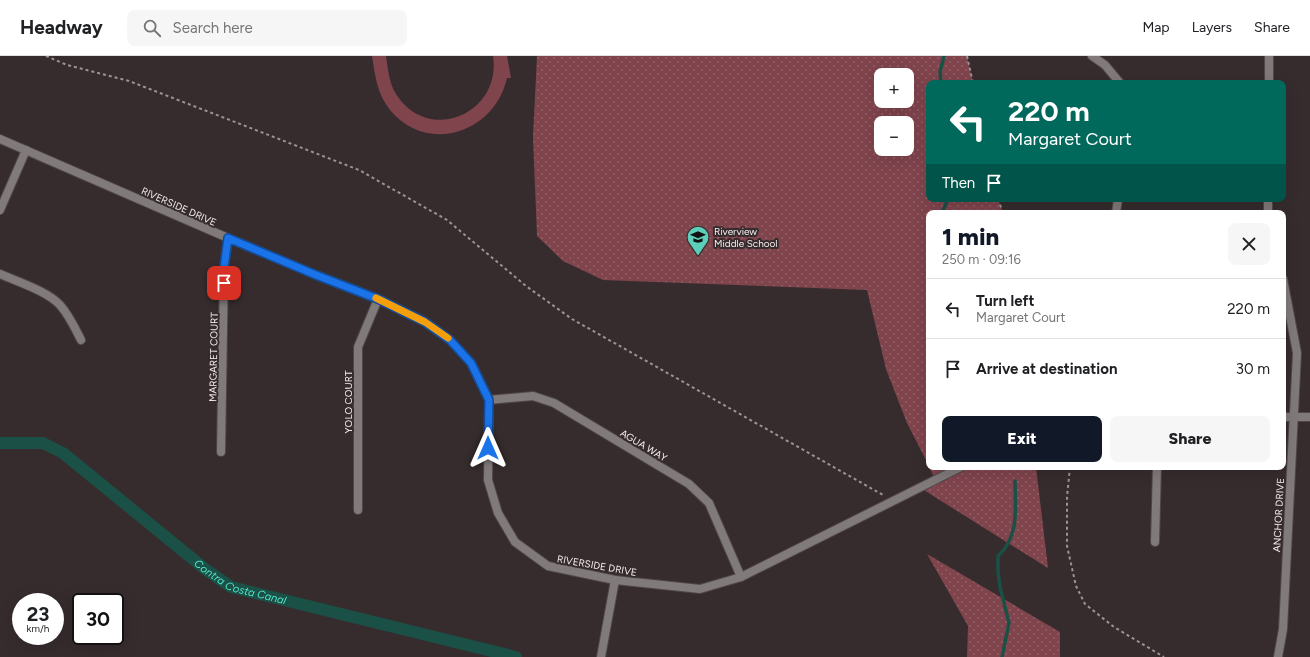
<!DOCTYPE html>
<html lang="en">
<head>
<meta charset="utf-8">
<style>
	body { margin:0; font-family:Figtree,sans-serif; background:#f6f6f6; color:#202124; height:100vh; display:flex; flex-direction:column; font-size:15px; white-space:nowrap }
	* { box-sizing:border-box; margin:0 }
	p { font-size:13px; color:#757577 }
	.icon { flex:none; width:22px; height:22px; fill:none; stroke:currentColor; stroke-width:2; stroke-linecap:round; stroke-linejoin:round }
	.map { position:relative; flex:1; overflow:hidden }
	.sheet { position:absolute; left:926px; top:154px; width:360px; height:260px; display:flex; flex-direction:column; background:#fff; border-radius:8px; box-shadow:0 4px 16px #0002 }
	.sheet>* { flex:none }
	.banner { position:absolute; left:926px; top:24px; width:360px; height:122px; border-radius:8px; box-shadow:0 4px 16px #0002; background:#00695c; color:#fff; overflow:hidden }
	.controls { position:absolute; left:874px; top:12px; display:grid; gap:8px }
	.controls a { display:grid; place-items:center; width:40px; height:40px; border-radius:8px; background:#fff; box-shadow:0 4px 16px #0002; font-size:20px }
	.speed { position:absolute; left:12px; top:537px; display:flex; gap:8px; font-size:20px; font-weight:700; text-align:center }
	.speed>* { display:grid; place-content:center; width:52px; height:52px; border-radius:50%; background:#fff; box-shadow:0 4px 16px #0002; line-height:1 }
	.speed small { font-size:10px; font-weight:400 }
	.speed .limit { border:2px solid #111; border-radius:6px; background:#fff; color:#111 }
	.pin { position:absolute; display:grid; place-items:center; width:34px; height:34px; color:#fff; margin:-17px; border-radius:8px; box-shadow:0 2px 6px #0006 }
	.me { position:absolute; width:44px; margin:-22px; rotate:0deg; stroke-linejoin:round; filter:drop-shadow(0 0 3px #0008) }
	.turn { display:flex; align-items:center; gap:14px; height:84px; padding:0 16px; font-size:18px }
	.turn .icon { width:52px; height:52px; stroke-width:2.5 }
	.turn b { display:block; font-size:28px; line-height:34px }
	.then { display:flex; align-items:center; height:38px; padding:0 16px; background:#0003; gap:8px; font-size:15px }
	.round { display:grid; place-items:center; flex:none; width:42px; height:42px; border-radius:8px; background:#f6f6f6 }
	.overview { display:flex; align-items:center; justify-content:space-between; height:68px; padding:0 16px }
	h1 { font-size:24px; font-weight:800; line-height:30px; color:#111827 }
	.cta { display:flex; gap:8px; margin-top:auto; padding:8px 16px }
	.cta a { flex:1; height:46px; border-radius:8px; background:#111827; color:#fff; font-size:16px; font-weight:800; line-height:46px; text-align:center }
	.cta a+a { background:#f6f6f6; color:#202124 }
	ul { padding:0; list-style:none }
	li { display:flex; align-items:center; gap:12px; height:60px; padding:0 16px; border-top:1px solid #e0e0e0 }
	li div { flex:1 }
	li b { display:block; font-size:15px }
	li em { font-style:normal }
	header { display:flex; align-items:center; gap:24px; box-sizing:border-box; height:56px; padding:0 20px; background:#fff; border-bottom:1px solid #e0e0e0 }
	header strong { font-size:19px }
	nav { display:flex; gap:22px; margin-inline-start:auto; font-size:14px }
	.search { width:280px; height:36px; background:#f6f6f6; display:flex; align-items:center; gap:10px; box-sizing:border-box; padding:0 14px; border-radius:8px; color:#757577; font-size:15px }
	.map>svg:first-child { display:block }
</style>
</head>
<body>
<header>
<strong>Headway</strong>
<div class="search"><svg class="icon" aria-label="search" viewBox="0 0 24 24"><circle cx="10" cy="10" r="6"/><path d="M15 15l6 6"/></svg>Search here</div>
<nav><a>Map</a><a>Layers</a><a>Share</a></nav>
</header>
<div class="map">
<svg width="1310" height="601" viewBox="0 0 1310 601">
	<defs>
		<pattern id="grass-dots" width="8" height="8" patternUnits="userSpaceOnUse"><rect width="8" height="8" fill="#80444d"/><path d="M2 2h.1M6 6h.1" fill="none" stroke="#935f67" stroke-width="1.8" stroke-linecap="round"/></pattern>
	</defs>
	<rect width="100%" height="100%" fill="#362c2d"/>
	<!-- grass -->
	<g fill="url(#grass-dots)" fill-rule="evenodd">
		<path d="M537,0H967L973,27H929V143H998L1003,157H929V410L907,367L886,313L867,234L603,224L563,205L537,180L533,81ZM881,19H907V45H881ZM881,67H907V93H881Z"/>
		<polygon points="929,411 1036,411 1048,512 919,431 935,423"/>
		<polygon points="927,498 1060,576 1060,601 967,601 968,570"/>
	</g>
	<!-- pitch -->
	<path fill="#80444d" d="M372,0H386C388,13 389,27 396,38C428,89 502,58 493,0H507L511,22H507C495,77 427,99 390,54C377,38 375,19 372,0Z"/>
	<g fill="none" stroke-linecap="round" stroke-linejoin="round">
		<!-- stream -->
		<g stroke="#1a5046" stroke-width="3.5">
			<polyline points="941,27 940,16 944,0"/>
			<polyline points="942,157 948,143"/>
			<path d="M1002,601L1009,567L1000,531L998,516V500C1020,480 1015,451 1015,425"/>
		</g>
		<!-- canal -->
		<path stroke="#1a5046" stroke-width="12" id="s1" d="M0,387H43L63,397L205,513L231,531L516,601"/>
		<!-- street casing -->
		<g stroke="#514748" stroke-width="10">
			<g id="street">
				<polyline points="1092,0 1105,9 1120,27"/>
				<polyline points="1269,27 1269,0"/>
				<polyline points="0,83 228,182 316,219 378,243 425,266 450,284 471,307 489,344 488,424 498,457 515,486 548,510 615,524 700,533 741,521 961,411"/>
				<polyline points="0,154 26,94"/>
				<polyline points="1116,157 1118,143"/>
				<polyline points="1268,157 1268,143"/>
				<path d="M0,218C18,226 47,235 60,249C69,259 75,272 81,284"/>
				<polyline points="489,344 533,340 554,347 689,428 709,447 741,521"/>
				<polyline points="1283,361 1310,361"/>
				<polyline points="221,396 224,212 228,182"/>
				<polyline points="358,454 358,291 378,243"/>
				<polyline points="1155,486 1157,411"/>
				<polyline points="601,601 615,524"/>
				<polyline points="1278,601 1283,573 1297,297 1283,223"/>
			</g>
		</g>
		<!-- path -->
		<g stroke="#9c9394" stroke-width="2" stroke-dasharray="3 3" stroke-linecap="butt">
			<polyline points="46,0 67,9 129,25 359,114 447,164 526,230 572,263 883,439"/>
			<polyline points="967,0 973,27"/>
			<polyline points="998,143 1003,157"/>
			<polyline points="1070,411 1067,441 1067,490 1076,530 1085,548 1114,571 1164,601"/>
		</g>
		<!-- street -->
		<use href="#street" stroke="#807a7b" stroke-width="8"/>
	</g>
	<g fill="none" stroke-linecap="round" stroke-linejoin="round">
		<!-- route casing -->
		<g stroke="#114b97" stroke-width="10">
			<polyline id="route" points="224,227 224,212 228,182 316,219 378,243 425,266 450,284 471,307 489,344 488,392"/>
		</g>
		<!-- route -->
		<use href="#route" stroke="#1a73e8" stroke-width="7"/>
		<!-- slow -->
		<polyline stroke="#f59e0b" stroke-width="7" points="376,242 425,266 448,282"/>
	</g>
	<!-- icons -->
	<defs>
		<g id="school-pin" transform="scale(1.15)"><path d="M0 17L-7.5 6A9.5 9.5 0 1 1 7.5 6Z" fill="#5dceb9" stroke="#362c2d"/><path d="M0-5L7-2L0 1L-7-2ZM-4 1L0 2.5L4 1V4Q0 6-4 4Z" fill="#111"/></g>
	</defs>
	<g fill-rule="evenodd">
		<use href="#school-pin" x="698" y="181"/>
	</g>
	<g text-anchor="middle" stroke-width="4" stroke-linejoin="round" paint-order="stroke">
		<!-- street labels -->
		<g font-size="10" fill="#f4eced" stroke="#362c2d">
			<text transform="translate(179 150) rotate(24)" y="4">RIVERSIDE DRIVE</text>
			<text transform="translate(213 301) rotate(-89)" y="4">MARGARET COURT</text>
			<text transform="translate(348 346) rotate(-90)" y="4">YOLO COURT</text>
			<text transform="translate(644 389) rotate(31)" y="4">AGUA WAY</text>
			<text transform="translate(1278 459) rotate(-87)" y="4">ANCHOR DRIVE</text>
			<text transform="translate(597 509) rotate(10)" y="4">RIVERSIDE DRIVE</text>
		</g>
		<!-- poi labels -->
		<g font-size="10" fill="#f4eced" stroke="#362c2d" text-anchor="start">
			<text x="714" y="179">Riverview<tspan x="714" dy="12">Middle School</tspan></text>
		</g>
		<!-- water labels -->
		<g font-size="11" font-style="italic" fill="#54e3ca" stroke="#362c2d">
			<text dy="4" stroke="none"><textPath href="#s1" startOffset="287">Contra Costa Canal</textPath></text>
		</g>
	</g>
</svg>
<div class="controls">
<a>+</a>
<a>−</a>
</div>
<div class="speed"><div>23<small>km/h</small></div><div class="limit">30</div></div>
<div class="pin" style="left:224px;top:227px;background:#d93025"><svg class="icon" aria-label="arrive" viewBox="0 0 24 24"><path d="M6 21V4h12l-3 4 3 4H6"/></svg></div>
<svg class="me" style="left:488px;top:392px" viewBox="-20 -20 40 40"><path d="M0-17L14 15 0 8-14 15z" fill="#1a73e8" stroke="#fff" stroke-width="4"/></svg>
<div class="banner">
<div class="turn"><svg class="icon" aria-label="left" viewBox="0 0 24 24"><path d="M17 20v-9H6M10 6l-5 5 5 5"/></svg><div><b>220 m</b>Margaret Court</div></div>
<div class="then">Then<svg class="icon" aria-label="arrive" viewBox="0 0 24 24"><path d="M6 21V4h12l-3 4 3 4H6"/></svg></div>
</div>
<section class="sheet">
<div class="overview"><div><h1>1 min</h1><p>250 m · 09:16</p></div><a class="round"><svg class="icon" aria-label="close" viewBox="0 0 24 24"><path d="M6 6l12 12M18 6L6 18"/></svg></a></div>
<ul>
<li><svg class="icon" aria-label="left" viewBox="0 0 24 24"><path d="M17 20v-9H6M10 6l-5 5 5 5"/></svg><div><b>Turn left</b><p>Margaret Court</p></div><em>220 m</em></li>
<li><svg class="icon" aria-label="arrive" viewBox="0 0 24 24"><path d="M6 21V4h12l-3 4 3 4H6"/></svg><div><b>Arrive at destination</b></div><em>30 m</em></li>
</ul>
<div class="cta"><a>Exit</a><a>Share</a></div>
</section>
</div>
</body>
</html>
